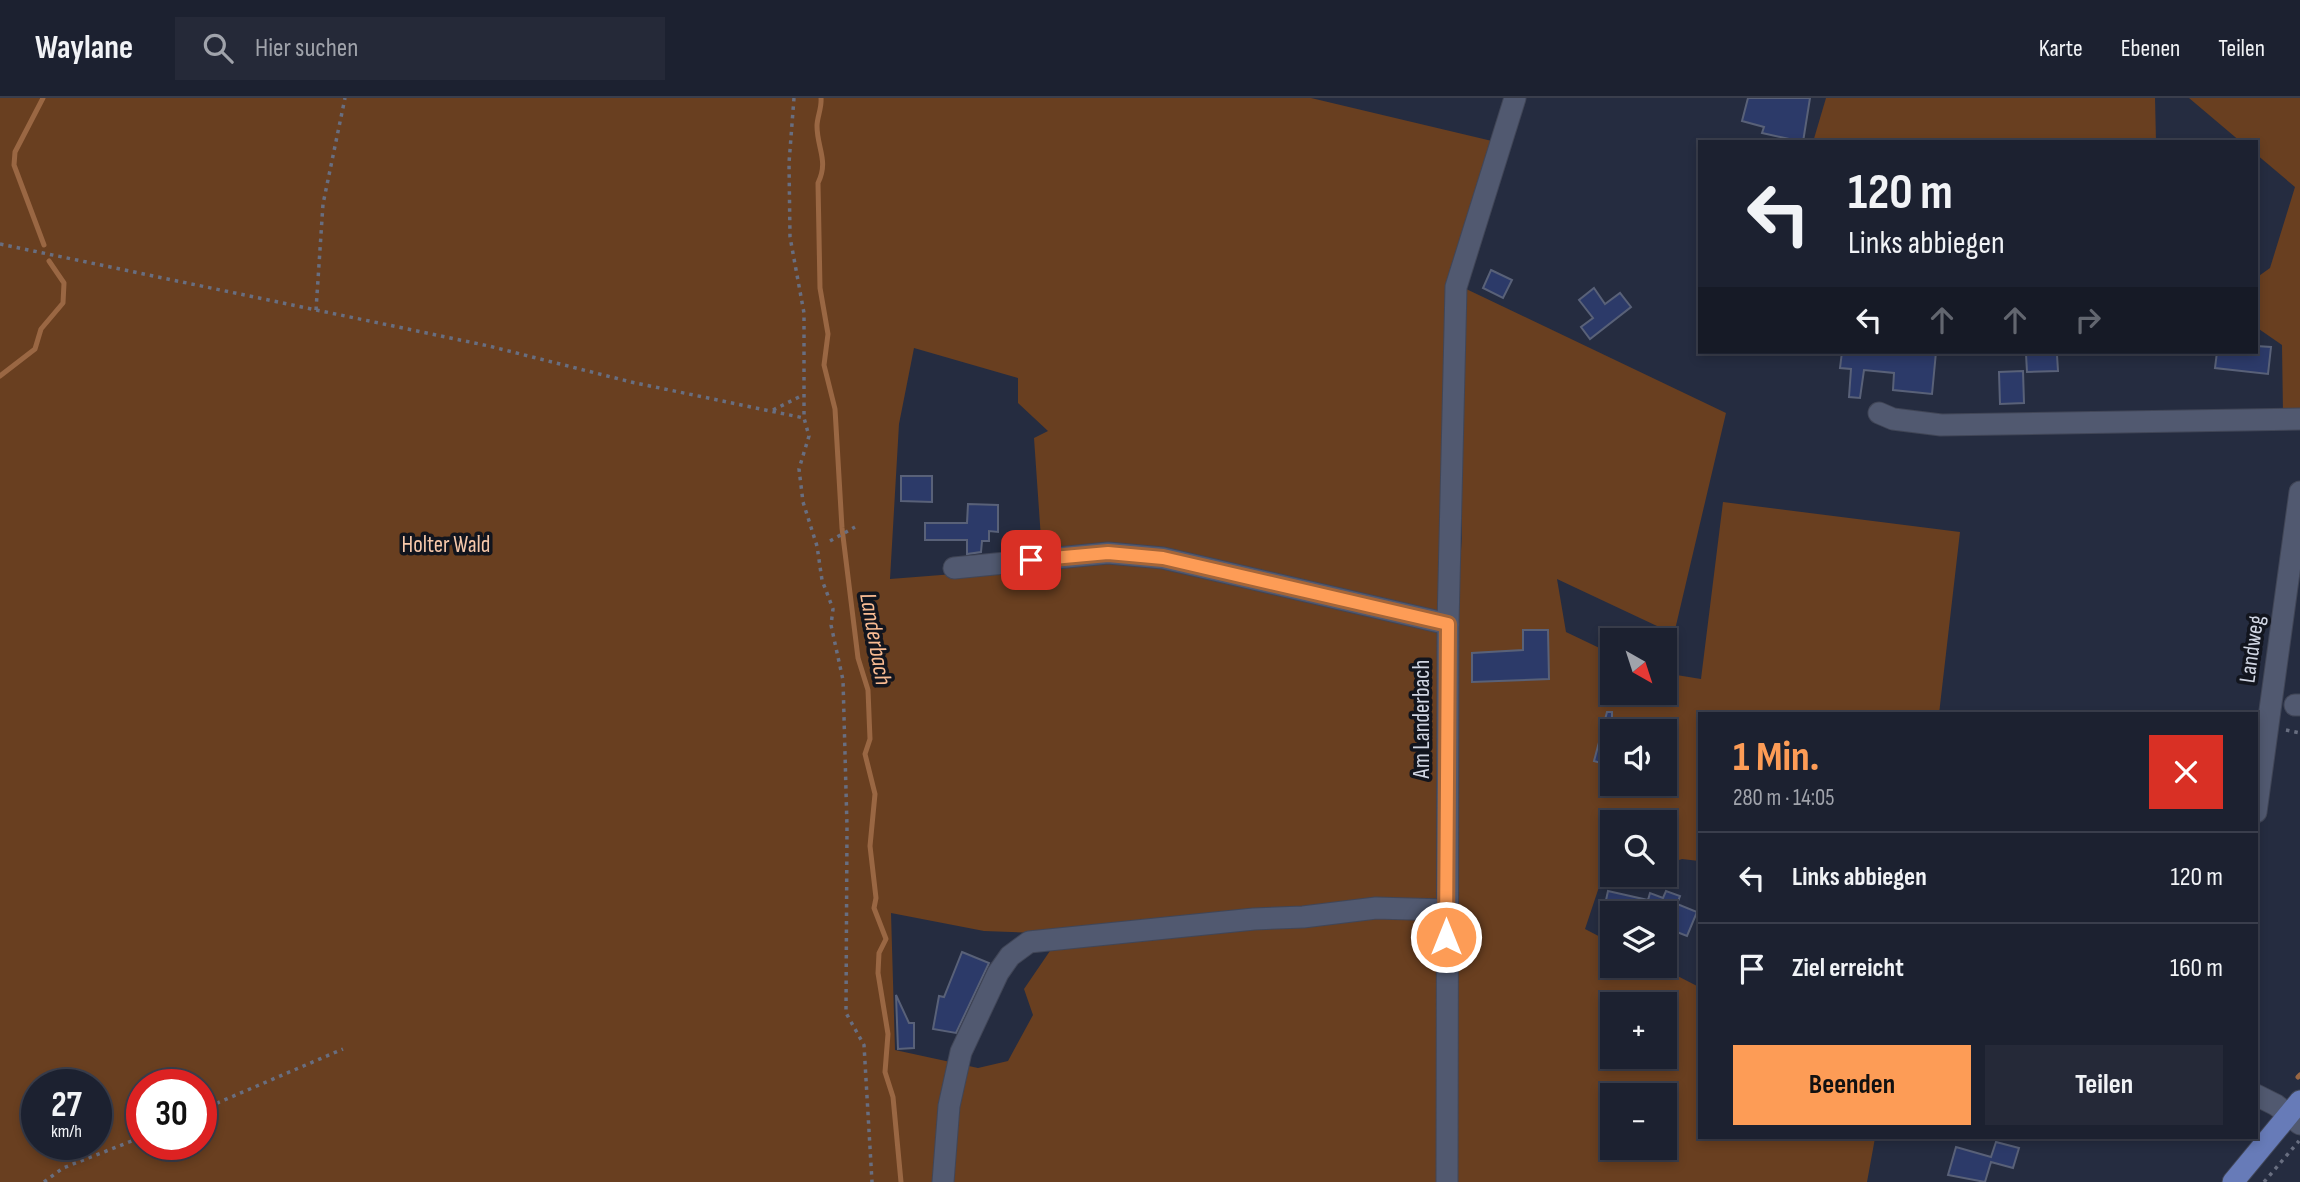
<!DOCTYPE html>
<html lang="de">
<head>
<meta charset="utf-8">
<style>
	body { margin:0; font-family:"Sofia Sans Condensed",sans-serif; background:#252938; color:#f1f3f6; height:100vh; display:flex; flex-direction:column; font-size:26px; white-space:nowrap }
	* { box-sizing:border-box; margin:0 }
	p { font-size:23px; color:#a0a3ab }
	.icon { flex:none; width:38px; height:38px; fill:none; stroke:currentColor; stroke-width:2; stroke-linecap:round; stroke-linejoin:round }
	.map { position:relative; flex:1; overflow:hidden }
	.drawer { position:absolute; left:1698px; top:614px; width:560px; height:427px; display:flex; flex-direction:column; background:#1c2130; border-radius:0px; box-shadow:0 4px 10px #0003,0 0 0 2px #3a3e4c }
	.drawer>* { flex:none }
	.hud { position:absolute; left:1698px; top:42px; width:560px; height:214px; border-radius:0px; box-shadow:0 4px 10px #0003,0 0 0 2px #3a3e4c; background:#1c2130; color:#f1f3f6; overflow:hidden }
	.needle { width:46px; rotate:141deg }
	.fabs { position:absolute; left:1600px; top:530px; display:grid; gap:14px }
	.fabs a { display:grid; place-items:center; width:77px; height:77px; border-radius:0px; background:#1c2130; box-shadow:0 4px 10px #0003,0 0 0 2px #3a3e4c; font-size:35px }
	.speed { position:absolute; left:21px; top:971px; display:flex; gap:14px; font-size:35px; font-weight:700; text-align:center }
	.speed>* { display:grid; place-content:center; width:91px; height:91px; border-radius:50%; background:#1c2130; box-shadow:0 4px 10px #0003,0 0 0 2px #3a3e4c; line-height:1 }
	.speed small { font-size:18px; font-weight:400 }
	.speed .limit { border:10px solid #d22; background:#fff; color:#111 }
	.pin { position:absolute; display:grid; place-items:center; width:60px; height:60px; color:#fff; margin:-30px; border-radius:14px; box-shadow:0 4px 10px #0006 }
	.me { position:absolute; width:77px; margin:-38px; rotate:0deg; stroke-linejoin:round; filter:drop-shadow(0 0 5px #0008) }
	.turn { display:flex; align-items:center; gap:24px; height:147px; padding:0 35px; font-size:32px }
	.turn .icon { width:91px; height:91px; stroke-width:2.5 }
	.turn b { display:block; font-size:49px; line-height:60px }
	.lanes { display:flex; align-items:center; height:66px; padding:0 35px; background:#0003; justify-content:center; gap:35px; direction:ltr }
	.lanes .off { opacity:.35 }
	.round { display:grid; place-items:center; flex:none; width:74px; height:74px; border-radius:0px; background:#252938 }
	.summary { display:flex; align-items:center; justify-content:space-between; height:119px; padding:0 35px }
	h1 { font-size:42px; font-weight:700; line-height:52px; color:#fd9c56 }
	.action { display:flex; gap:14px; margin-top:auto; padding:14px 35px }
	.action a { flex:1; height:80px; border-radius:0px; background:#fd9c56; color:#111; font-size:28px; font-weight:700; line-height:80px; text-align:center }
	.action a+a { background:#252938; color:#f1f3f6 }
	ul { padding:0; list-style:none }
	li { display:flex; align-items:center; gap:21px; height:91px; padding:0 35px; border-top:2px solid #3a3e4c }
	li div { flex:1 }
	li b { display:block; font-size:26px }
	li em { font-style:normal }
	header { display:flex; align-items:center; gap:42px; box-sizing:border-box; height:98px; padding:0 35px; background:#1c2130; border-bottom:2px solid #3a3e4c }
	header strong { font-size:33px }
	nav { display:flex; gap:38px; margin-inline-start:auto; font-size:24px }
	.search { width:490px; height:63px; background:#252938; display:flex; align-items:center; gap:18px; box-sizing:border-box; padding:0 24px; border-radius:0px; color:#a0a3ab; font-size:26px }
	.map>svg:first-child { display:block }
</style>
</head>
<body>
<header>
<strong>Waylane</strong>
<div class="search"><svg class="icon" aria-label="search" viewBox="0 0 24 24"><circle cx="10" cy="10" r="6"/><path d="M15 15l6 6"/></svg>Hier suchen</div>
<nav><a>Karte</a><a>Ebenen</a><a>Teilen</a></nav>
</header>
<div class="map">
<svg width="2300" height="1084" viewBox="0 0 2300 1084">
	<rect width="100%" height="100%" fill="#252c40"/>
	<!-- green -->
	<g fill="#693f20" fill-rule="evenodd">
		<path d="M0,0H1311L1492,43L1449,187L1442,519L1162,451L1042,455L1034,340L1048,333L1018,305V280L914,250L899,326L890,481L1109,464L1161,466L1441,527L1440,1084H0ZM891,815L984,833L1040,835L1054,847L1024,891L1033,917L1008,963L978,970L895,952ZM37,987H96V1046H37ZM142,987H201V1046H142Z"/>
		<polygon points="1826,0 2155,0 2156,44 1813,44"/>
		<polygon points="2189,0 2300,0 2300,314 2283,316 2282,247 2256,229 2256,180 2270,170 2295,89 2256,56 2256,44 2241,44"/>
		<path d="M1462,189L1726,315L1674,536L1557,481L1566,534L1612,556V595H1664V575L1701,581L1723,404L1960,434L1939,616H1699V763L1682,761L1664,767V724H1612V777H1631L1600,786L1585,831L1612,845V868H1658L1699,889V1040H1875L1867,1084H1456L1455,525L1462,440ZM1612,634H1664V686H1612ZM1612,906H1664V959H1612ZM1612,998H1664V1050H1612Z"/>
	</g>
	<g fill="none" stroke-linecap="round" stroke-linejoin="round">
		<!-- stream -->
		<g stroke="#9a6743" stroke-width="5">
			<polyline points="43,0 15,54 14,67 44,147"/>
			<path d="M821,0C822,10 817,19 817,28C817,50 829,63 818,85L820,190L828,236L824,267L835,311L842,430L858,560L868,592L870,641L865,656L875,696L870,748L876,800L874,810L886,841L879,855L878,875L888,936L885,974L893,999L901,1084"/>
			<polyline points="0,278 35,251 41,231 63,205 64,185 49,163"/>
			<polyline points="2298,979 2300,977"/>
		</g>
	</g>
	<!-- building -->
	<g fill="#2c3a69" stroke="#596178" stroke-width="2">
		<polygon points="1748,0 1810,0 1803,44 1762,35 1764,29 1742,23"/>
		<polygon points="1491,172 1512,182 1503,200 1483,190"/>
		<polygon points="1594,190 1605,206 1620,195 1631,209 1590,241 1581,229 1593,220 1579,202"/>
		<polygon points="2256,248 2271,249 2268,276 2215,270 2217,254 2256,254"/>
		<polygon points="1842,254 1936,254 1932,296 1893,292 1894,275 1864,272 1860,300 1849,299 1851,271 1840,270"/>
		<polygon points="2044,255 2057,257 2058,273 2027,274 2026,256"/>
		<polygon points="2023,273 2024,305 2000,306 1999,274"/>
		<polygon points="901,378 932,378 932,404 901,403"/>
		<polygon points="968,406 998,407 998,434 989,433 989,443 982,443 981,454 967,456 967,442 925,442 925,425 967,425"/>
		<polygon points="1523,532 1548,532 1549,581 1472,584 1472,555 1523,552"/>
		<polygon points="1607,614 1612,614 1612,652 1608,667 1594,663"/>
		<polygon points="1608,793 1648,802 1650,795 1663,800 1666,793 1680,798 1677,806 1697,814 1687,838 1664,829 1664,816 1603,816"/>
		<polygon points="962,854 989,865 956,935 933,931 939,898 944,899"/>
		<polygon points="896,897 909,925 914,925 914,950 898,951"/>
		<polygon points="1996,1044 2019,1050 2013,1070 1991,1064 1985,1084 1948,1077 1956,1049 1991,1059"/>
	</g>
	<g fill="none" stroke-linecap="round" stroke-linejoin="round">
		<!-- minor casing -->
		<g stroke="#414657" stroke-width="23">
			<g id="minor">
				<polyline points="1879,315 1893,321 1941,327 2300,321"/>
				<polyline points="954,470 1108,455 1163,460 1448,526"/>
				<polyline points="2295,607 2300,607"/>
				<polyline points="2256,714 2300,394"/>
				<polyline points="2256,997 2276,1007 2300,1026"/>
				<polyline points="943,1084 949,1008 961,954 998,875 1010,858 1029,844 1254,821 1303,819 1376,810 1446,812"/>
				<polyline points="1447,1084 1448,526 1456,189 1515,0"/>
			</g>
		</g>
		<!-- major casing -->
		<g stroke="#414657" stroke-width="23">
			<polyline id="major" points="2233,1084 2300,1003"/>
		</g>
		<!-- path -->
		<g stroke="#686e80" stroke-width="3.5" stroke-dasharray="3.5 5" stroke-linecap="butt">
			<polyline points="794,0 789,65 790,139 804,215 804,320 809,338 799,371 803,404 817,448 822,482 833,511 831,527 843,582 847,729 846,915 864,947 872,1084"/>
			<polyline points="0,146 489,248 631,284 804,320"/>
			<polyline points="316,212 323,106 345,0"/>
			<polyline points="773,312 803,297"/>
			<polyline points="830,443 855,429"/>
			<polyline points="2286,632 2300,635"/>
			<polyline points="201,1012 343,951"/>
			<polyline points="44,1084 63,1070 142,1039"/>
			<polyline points="2264,1084 2299,1043"/>
		</g>
		<!-- minor -->
		<use href="#minor" stroke="#515970" stroke-width="21"/>
		<!-- major -->
		<use href="#major" stroke="#677bb8" stroke-width="21"/>
	</g>
	<g fill="none" stroke-linecap="round" stroke-linejoin="round">
		<!-- route casing -->
		<g stroke="#a46538" stroke-width="18">
			<polyline id="route" points="1031,462 1108,455 1163,460 1448,526 1446,839"/>
		</g>
		<!-- route -->
		<use href="#route" stroke="#fd9c56" stroke-width="12"/>
	</g>
	<g text-anchor="middle" stroke-width="7" stroke-linejoin="round" paint-order="stroke">
		<!-- park labels -->
		<g font-size="23" fill="#f7c8aa" stroke="#12151e">
			<text x="446" y="454">Holter Wald</text>
		</g>
		<!-- street labels -->
		<g font-size="23" fill="#d1d6e3" stroke="#12151e">
			<text transform="translate(2251 551) rotate(-82)" y="8">Landweg</text>
			<text transform="translate(1421 621) rotate(-90)" y="8">Am Landerbach</text>
		</g>
		<!-- water labels -->
		<g font-size="24" font-style="italic" fill="#fabc93" stroke="#12151e">
			<text transform="translate(876 541) rotate(80)" y="8">Landerbach</text>
		</g>
	</g>
</svg>
<div class="fabs">
<a><svg class="needle" viewBox="-14 -14 28 28"><path d="M0-13l5 13h-10z" fill="#e53935"/><path d="M0 13l5-13h-10z" fill="#a0a3ab"/></svg></a>
<a><svg class="icon" aria-label="sound" viewBox="0 0 24 24"><path d="M4 9h4l5-4v14l-5-4H4zM17 9q2 3 0 6"/></svg></a>
<a><svg class="icon" aria-label="search" viewBox="0 0 24 24"><circle cx="10" cy="10" r="6"/><path d="M15 15l6 6"/></svg></a>
<a><svg class="icon" aria-label="layers" viewBox="0 0 24 24"><path d="M12 4l9 5-9 5-9-5zM3 14l9 5 9-5"/></svg></a>
<a>+</a>
<a>−</a>
</div>
<div class="speed"><div>27<small>km/h</small></div><div class="limit">30</div></div>
<div class="pin" style="left:1031px;top:462px;background:#d93025"><svg class="icon" aria-label="arrive" viewBox="0 0 24 24"><path d="M6 21V4h12l-3 4 3 4H6"/></svg></div>
<svg class="me" style="left:1446px;top:839px" viewBox="-20 -20 40 40"><circle r="17" fill="#fd9c56" stroke="#fff" stroke-width="3"/><path d="M0-11L8 9 0 5-8 9z" fill="#fff"/></svg>
<div class="hud">
<div class="turn"><svg class="icon" aria-label="left" viewBox="0 0 24 24"><path d="M17 20v-9H6M10 6l-5 5 5 5"/></svg><div><b>120 m</b>Links abbiegen</div></div>
<div class="lanes"><svg class="icon" aria-label="left" viewBox="0 0 24 24"><path d="M17 20v-9H6M10 6l-5 5 5 5"/></svg><svg class="icon off" aria-label="ahead" viewBox="0 0 24 24"><path d="M12 20V5M6 11l6-6 6 6"/></svg><svg class="icon off" aria-label="ahead" viewBox="0 0 24 24"><path d="M12 20V5M6 11l6-6 6 6"/></svg><svg class="icon off" aria-label="right" viewBox="0 0 24 24"><path d="M7 20v-9h11M14 6l5 5-5 5"/></svg></div>
</div>
<section class="drawer">
<div class="summary"><div><h1>1 Min.</h1><p>280 m · 14:05</p></div><a class="round" style="background:#d93025;color:#fff"><svg class="icon" aria-label="close" viewBox="0 0 24 24"><path d="M6 6l12 12M18 6L6 18"/></svg></a></div>
<ul>
<li><svg class="icon" aria-label="left" viewBox="0 0 24 24"><path d="M17 20v-9H6M10 6l-5 5 5 5"/></svg><div><b>Links abbiegen</b></div><em>120 m</em></li>
<li><svg class="icon" aria-label="arrive" viewBox="0 0 24 24"><path d="M6 21V4h12l-3 4 3 4H6"/></svg><div><b>Ziel erreicht</b></div><em>160 m</em></li>
</ul>
<div class="action"><a>Beenden</a><a>Teilen</a></div>
</section>
</div>
</body>
</html>
